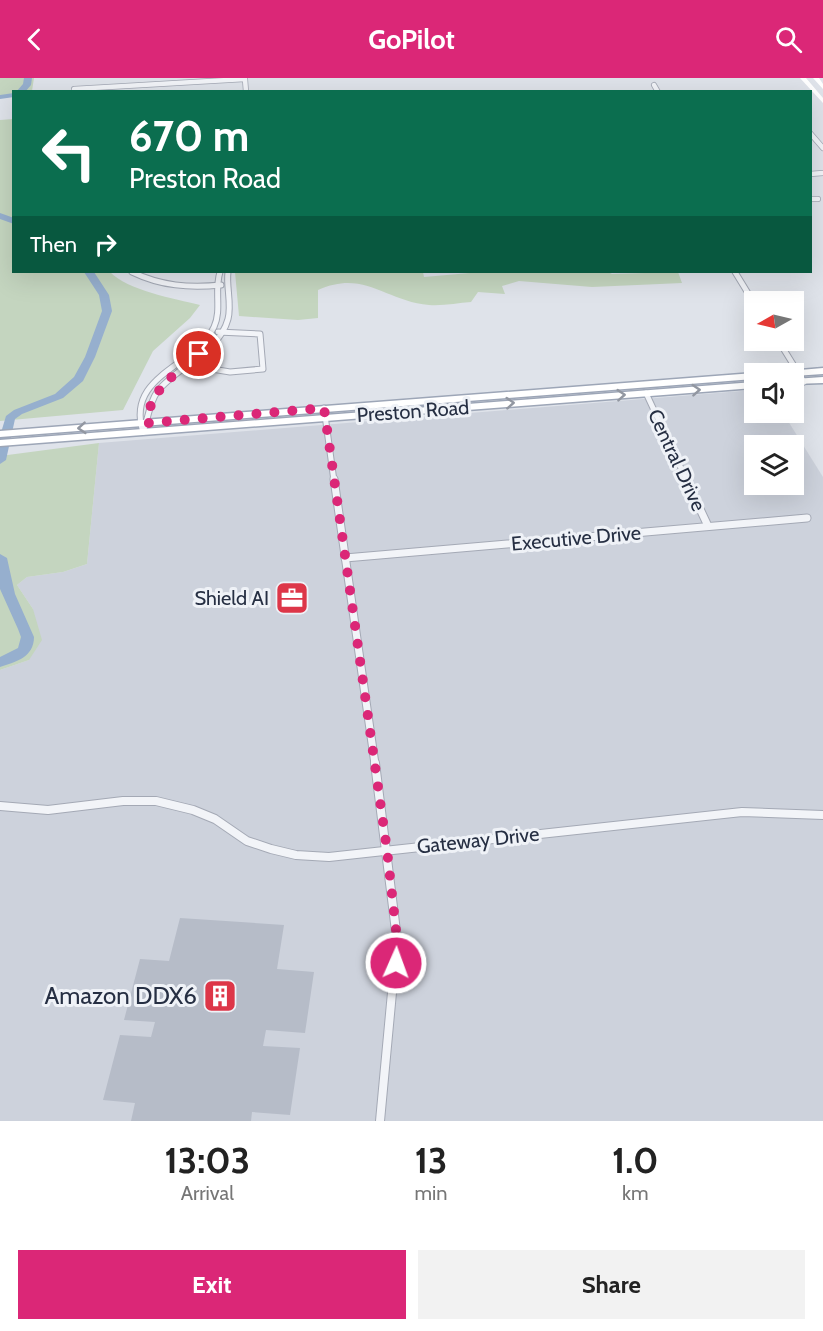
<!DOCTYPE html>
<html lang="en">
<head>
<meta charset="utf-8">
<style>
	body { margin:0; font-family:Cabin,sans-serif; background:#f2f2f2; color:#222; height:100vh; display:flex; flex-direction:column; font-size:22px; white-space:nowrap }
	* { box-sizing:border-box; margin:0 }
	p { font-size:20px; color:#767676 }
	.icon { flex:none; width:33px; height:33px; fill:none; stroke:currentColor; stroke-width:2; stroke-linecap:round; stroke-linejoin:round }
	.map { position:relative; height:1043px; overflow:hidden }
	.sheet { display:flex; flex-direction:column; background:#fff; flex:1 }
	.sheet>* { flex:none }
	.banner { position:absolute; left:12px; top:12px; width:800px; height:183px; border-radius:0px; box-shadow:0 6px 24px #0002; background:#0b6e4f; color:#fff; overflow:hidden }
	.needle { width:39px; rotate:262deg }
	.controls { position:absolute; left:744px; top:213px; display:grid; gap:12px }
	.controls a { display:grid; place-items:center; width:60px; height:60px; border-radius:0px; background:#fff; box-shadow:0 6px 24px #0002; font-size:30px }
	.pin { position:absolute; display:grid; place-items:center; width:51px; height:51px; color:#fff; margin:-26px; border:3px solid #fff; border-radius:50%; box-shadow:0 2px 6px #0007 }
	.me { position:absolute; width:66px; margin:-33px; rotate:2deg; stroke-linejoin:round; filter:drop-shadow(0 0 4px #0008) }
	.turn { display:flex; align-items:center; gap:21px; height:126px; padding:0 18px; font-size:27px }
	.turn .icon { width:78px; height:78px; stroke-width:2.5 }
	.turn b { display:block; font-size:42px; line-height:51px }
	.then { display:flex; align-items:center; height:57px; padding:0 18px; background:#0003; gap:12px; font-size:22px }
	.eta { display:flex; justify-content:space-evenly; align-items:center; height:102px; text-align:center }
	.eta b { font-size:36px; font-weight:700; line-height:42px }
	.primary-button { display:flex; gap:12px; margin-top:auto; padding:12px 18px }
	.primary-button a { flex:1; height:69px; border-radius:0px; background:#db2777; color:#fff; font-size:24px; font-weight:700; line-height:69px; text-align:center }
	.primary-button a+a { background:#f2f2f2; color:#222 }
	header { display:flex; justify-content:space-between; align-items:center; height:78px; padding:0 18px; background:#db2777; color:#fff; font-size:27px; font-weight:700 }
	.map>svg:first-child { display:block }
</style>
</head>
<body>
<header><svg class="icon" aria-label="back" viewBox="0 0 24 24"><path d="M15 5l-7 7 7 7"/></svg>GoPilot<svg class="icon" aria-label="search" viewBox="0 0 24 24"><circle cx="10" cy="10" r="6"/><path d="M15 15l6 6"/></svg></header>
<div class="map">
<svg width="823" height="1043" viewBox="0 0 823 1043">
	<rect width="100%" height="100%" fill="#dfe3ea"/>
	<!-- built -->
	<path fill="#cdd2dc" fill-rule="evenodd" d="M754,312V334L783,335L823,399V1043H0V592L29,582L33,531L17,507L27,499L63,494L87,486L99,365ZM754,368H794V406H754Z"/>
	<!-- green -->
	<g fill="#c4d5bf">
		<polygon points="0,0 34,0 32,13 14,14 13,17 0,20"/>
		<path d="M13,41L14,194H110C127,212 175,221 200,227L190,240L153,273L123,332L0,343V42Z"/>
		<path d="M235,194H423L424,199L481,194H608L612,196L678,194L682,205L592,209L519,203L502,208L505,216L478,214L471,224C458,225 443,228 429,227C385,223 364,191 318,212V240L298,242L239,238Z"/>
		<polygon points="99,365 87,486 63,494 27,499 17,507 33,531 42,562 29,582 0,592 0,378"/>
	</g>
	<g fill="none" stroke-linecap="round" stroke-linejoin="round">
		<!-- river -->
		<g fill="#96afce" fill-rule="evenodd">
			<polygon points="24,0 32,0 31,7 25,14 16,14 23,6"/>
			<polygon points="14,15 14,19 0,21 0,17"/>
			<polygon points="0,135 14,140 14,146 0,141"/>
			<polygon points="84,194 94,194 109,217 112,233 95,279 83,303 63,320 22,336 15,341 6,382 0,386 0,358 6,338 14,332 55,316 74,299 85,279 102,233 99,217"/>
			<path d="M0,476L7,480L15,516L34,559C34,579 16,584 0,589V579L18,570L21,559L18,551L0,511Z"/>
		</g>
	</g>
	<!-- building -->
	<polygon fill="#b6bcc8" points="180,840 284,847 277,891 314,894 305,955 266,952 263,968 300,970 290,1037 252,1034 251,1043 131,1043 135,1025 103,1022 120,957 151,959 155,944 124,942 140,881 169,883"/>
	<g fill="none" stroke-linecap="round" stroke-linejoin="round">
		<!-- minor-far3 casing -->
		<g stroke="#a4a9b5" stroke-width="6">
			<g id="minor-far3">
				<polyline points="654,7 658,14"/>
				<polyline points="74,14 74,11 245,1 246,14"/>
				<polyline points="810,55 823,70"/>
				<polyline points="810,96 823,95"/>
				<polyline points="810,121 818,121"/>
			</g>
		</g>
		<!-- minor-far2 casing -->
		<g stroke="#a4a9b5" stroke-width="7">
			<g id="minor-far2">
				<path d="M132,194C161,208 189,210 221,207"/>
				<polyline points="735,194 754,225"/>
				<polyline points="778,262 804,304"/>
				<polyline points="212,291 230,294 263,291 260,256 218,254"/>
				<polyline points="646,315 687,403"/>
				<polyline points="324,330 334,403"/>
				<path d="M143,354C125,297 195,289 214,249C222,232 214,212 220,194"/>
				<path d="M143,354C148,341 149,326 157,314C177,288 219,275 228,241C232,226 226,209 228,194"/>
			</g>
		</g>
		<!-- minor-far1 casing -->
		<g stroke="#a4a9b5" stroke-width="9">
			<g id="minor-far1">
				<polyline points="334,401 375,686"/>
				<polyline points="686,401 708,448"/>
				<polyline points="345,480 807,440"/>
			</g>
		</g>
		<!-- minor casing -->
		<g stroke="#a4a9b5" stroke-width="10">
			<g id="minor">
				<polyline points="375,685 397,861 380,1043"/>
				<polyline points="0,728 48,732 123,723 156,723 193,732 215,741 247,763 271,771 296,777 329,779 742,734 823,737"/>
			</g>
		</g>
		<!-- primary casing -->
		<g stroke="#9da6b7" stroke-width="3">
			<g id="primary">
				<polygon points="823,290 823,296 794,298 794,296 784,296 788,293"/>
				<polygon points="754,295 754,301 0,359 0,353"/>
				<polygon points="823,299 823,305 794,306 794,301"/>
				<polygon points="754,304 754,310 0,368 0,362"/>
			</g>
		</g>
		<!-- minor-far3 -->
		<use href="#minor-far3" stroke="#f2f4f8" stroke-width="4.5"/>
		<!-- minor-far2 -->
		<use href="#minor-far2" stroke="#f2f4f8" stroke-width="5"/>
		<!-- minor-far1 -->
		<use href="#minor-far1" stroke="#f2f4f8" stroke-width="7"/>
		<!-- minor -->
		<use href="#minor" stroke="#f2f4f8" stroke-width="8"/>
		<!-- secondary -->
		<g fill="#fff" fill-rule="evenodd">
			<polygon points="800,0 806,0 823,20 823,25"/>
			<polygon points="813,0 819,0 823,6 823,11"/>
		</g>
		<!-- primary -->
		<use href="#primary" fill="#fff" fill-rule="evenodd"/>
	</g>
	<!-- one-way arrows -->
	<defs><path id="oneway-chevron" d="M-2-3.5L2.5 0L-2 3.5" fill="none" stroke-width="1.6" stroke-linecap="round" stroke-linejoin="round" transform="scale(1.5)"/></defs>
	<g stroke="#9297a1">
		<use href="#oneway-chevron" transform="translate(696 312) rotate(-4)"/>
		<use href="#oneway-chevron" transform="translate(621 317) rotate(-4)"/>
		<use href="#oneway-chevron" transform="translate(510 325) rotate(-4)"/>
		<use href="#oneway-chevron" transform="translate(82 350) rotate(176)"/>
	</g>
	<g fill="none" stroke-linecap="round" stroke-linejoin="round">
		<!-- route -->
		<path stroke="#db2777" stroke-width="10" stroke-dasharray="0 18" d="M199,276C178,294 147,313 148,345L324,330L387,772L397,861L396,885"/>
	</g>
	<!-- icons -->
	<defs>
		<g id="office-square" transform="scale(1.725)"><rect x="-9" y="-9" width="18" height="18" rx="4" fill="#dd3648" stroke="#eff2f7"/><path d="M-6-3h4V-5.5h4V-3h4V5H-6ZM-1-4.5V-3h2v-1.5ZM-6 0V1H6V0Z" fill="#fff"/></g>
		<g id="building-square" transform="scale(1.725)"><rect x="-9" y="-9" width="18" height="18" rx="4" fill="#dd3648" stroke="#eff2f7"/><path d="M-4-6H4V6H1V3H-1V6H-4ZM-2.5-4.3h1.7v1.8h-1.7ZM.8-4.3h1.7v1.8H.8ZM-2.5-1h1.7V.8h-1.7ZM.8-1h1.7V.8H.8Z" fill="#fff"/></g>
	</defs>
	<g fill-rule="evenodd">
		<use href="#office-square" x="292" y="520"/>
		<use href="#building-square" x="220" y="918"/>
	</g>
	<g text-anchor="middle" stroke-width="6" stroke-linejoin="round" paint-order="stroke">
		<!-- street labels -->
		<g font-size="20" fill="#262f43" stroke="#eff2f7">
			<text transform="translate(413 333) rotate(-4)" y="7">Preston Road</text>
			<text transform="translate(677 382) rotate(65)" y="7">Central Drive</text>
			<text transform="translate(576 460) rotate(-5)" y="7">Executive Drive</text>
			<text transform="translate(478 762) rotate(-6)" y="7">Gateway Drive</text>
		</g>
		<!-- poi labels -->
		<g font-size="20" fill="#262f43" stroke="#eff2f7" text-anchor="end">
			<text x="269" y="527">Shield AI</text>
		</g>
		<!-- near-poi labels -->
		<g font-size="24" fill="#262f43" stroke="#eff2f7" text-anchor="end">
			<text x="197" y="926">Amazon DDX6</text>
		</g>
	</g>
</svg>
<div class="controls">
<a><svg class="needle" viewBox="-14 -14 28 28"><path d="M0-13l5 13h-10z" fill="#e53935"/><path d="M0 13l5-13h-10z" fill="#767676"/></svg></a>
<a><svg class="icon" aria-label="sound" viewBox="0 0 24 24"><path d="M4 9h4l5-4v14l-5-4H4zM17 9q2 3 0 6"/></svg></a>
<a><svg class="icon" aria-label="layers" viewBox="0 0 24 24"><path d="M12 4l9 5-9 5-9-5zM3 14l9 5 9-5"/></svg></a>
</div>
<div class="pin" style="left:199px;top:276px;background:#d93025"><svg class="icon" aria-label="arrive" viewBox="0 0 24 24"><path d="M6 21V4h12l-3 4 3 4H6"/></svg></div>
<svg class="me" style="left:396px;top:885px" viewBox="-20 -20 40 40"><circle r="17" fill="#db2777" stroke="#fff" stroke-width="3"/><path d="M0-11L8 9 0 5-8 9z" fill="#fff"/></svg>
<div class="banner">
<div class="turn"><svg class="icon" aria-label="left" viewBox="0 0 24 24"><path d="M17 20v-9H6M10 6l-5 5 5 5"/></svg><div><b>670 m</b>Preston Road</div></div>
<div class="then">Then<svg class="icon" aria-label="right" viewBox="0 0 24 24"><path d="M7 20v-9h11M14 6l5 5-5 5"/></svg></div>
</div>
</div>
<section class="sheet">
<div class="eta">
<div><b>13:03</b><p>Arrival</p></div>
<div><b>13</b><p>min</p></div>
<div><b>1.0</b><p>km</p></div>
</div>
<div class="primary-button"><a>Exit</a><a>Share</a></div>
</section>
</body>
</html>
